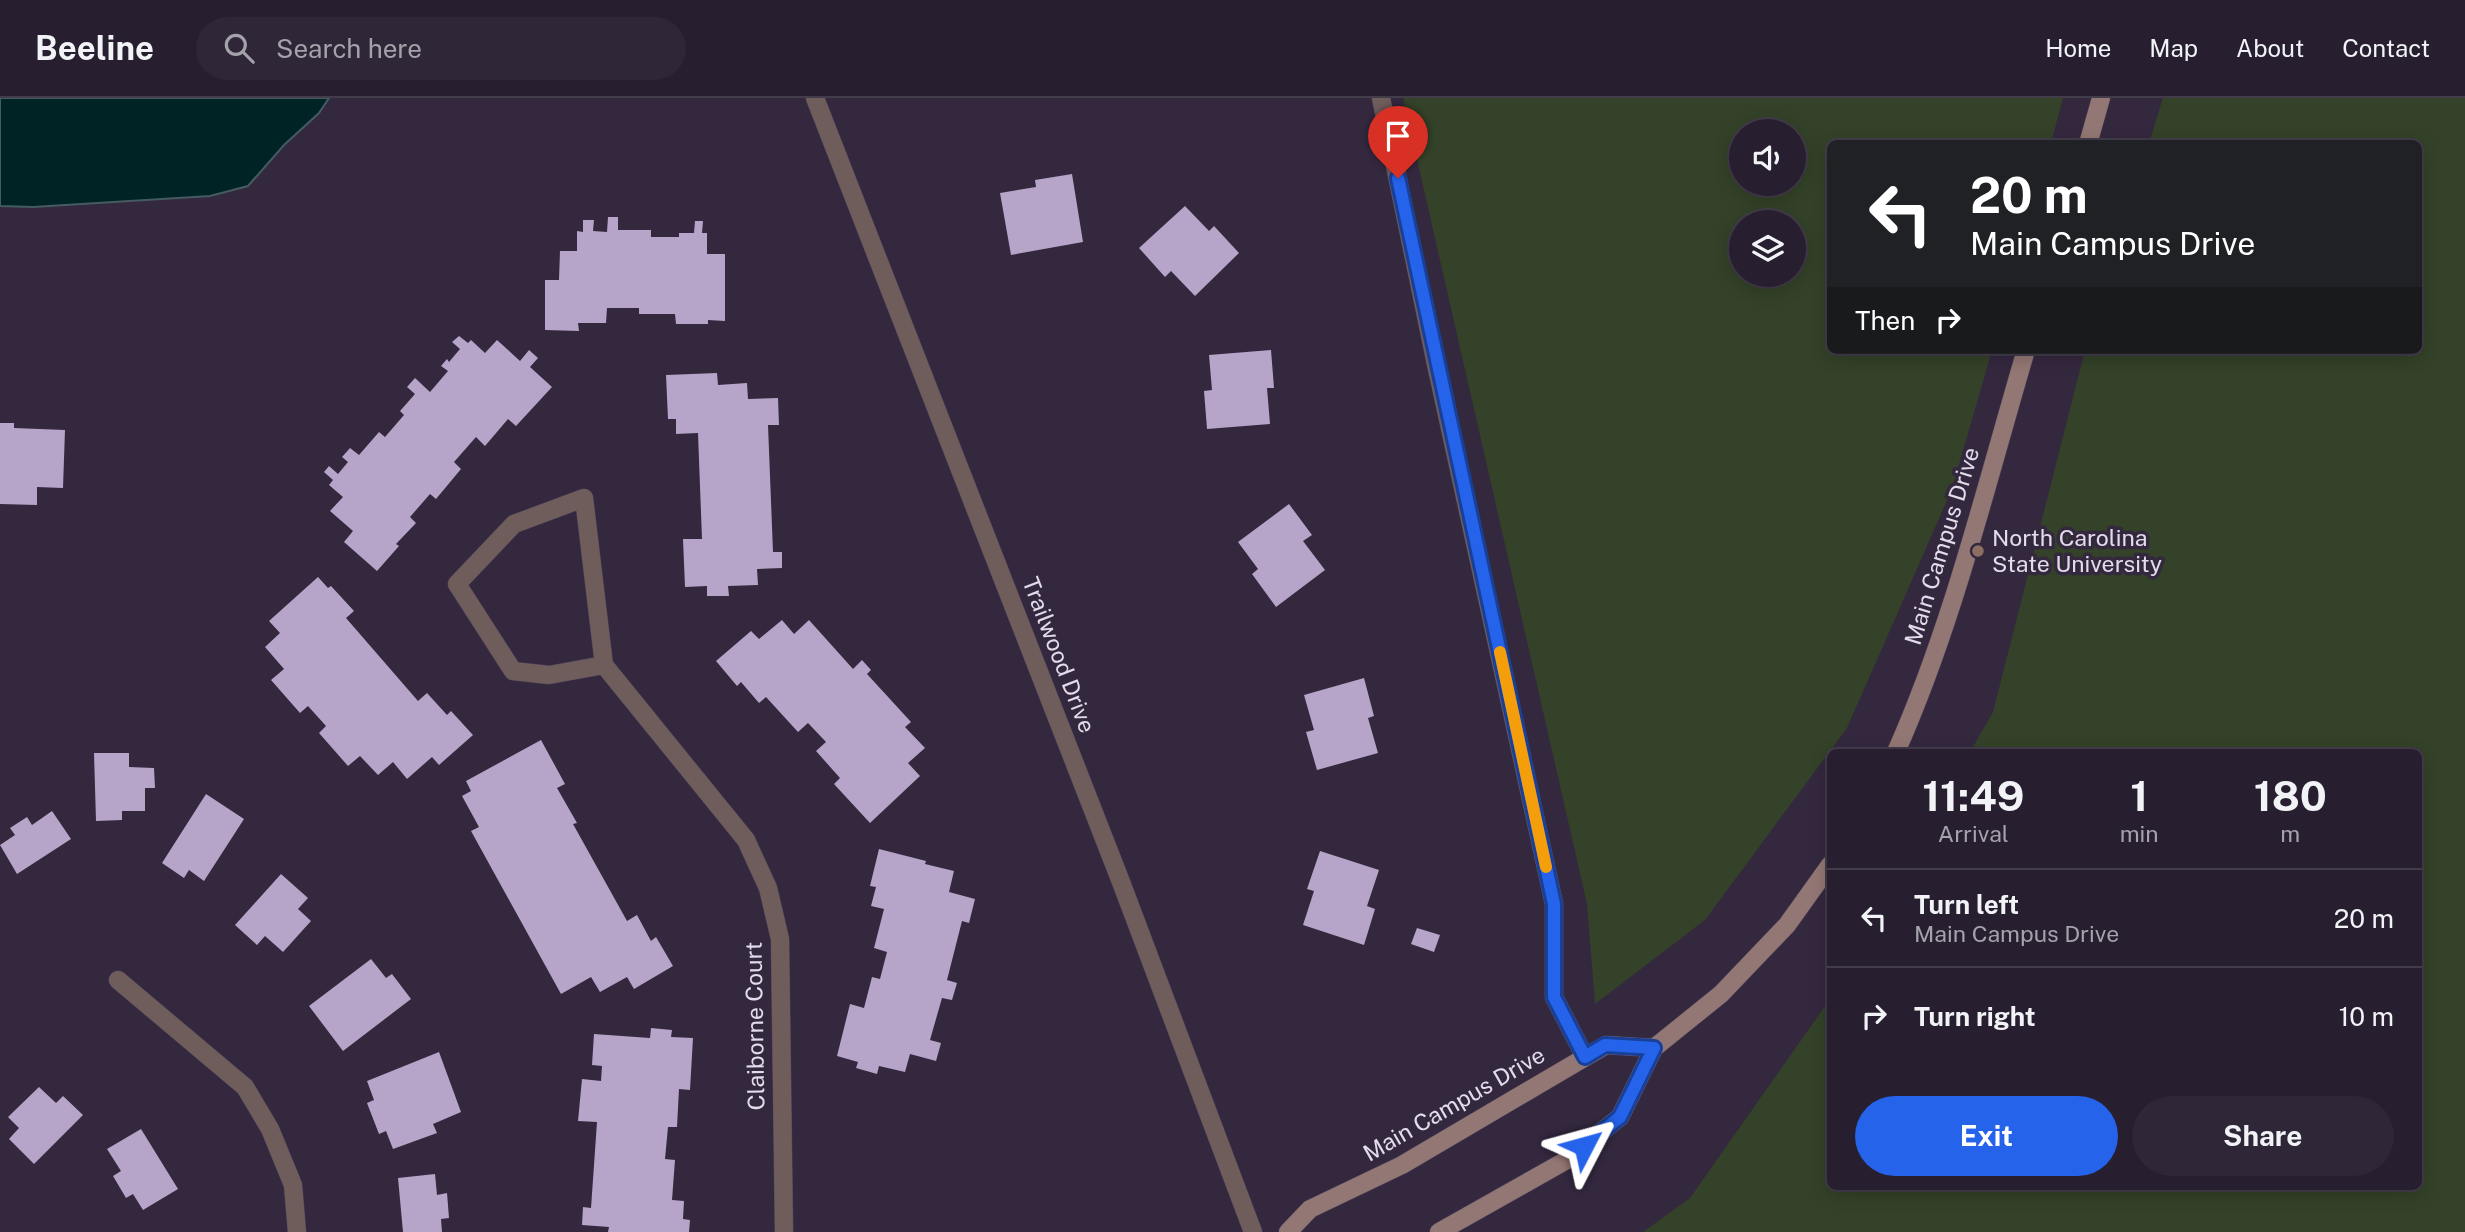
<!DOCTYPE html>
<html lang="en">
<head>
<meta charset="utf-8">
<style>
	body { margin:0; font-family:"Public Sans",sans-serif; background:#2f2737; color:#f1f3f6; height:100vh; display:flex; flex-direction:column; font-size:26px; white-space:nowrap }
	* { box-sizing:border-box; margin:0 }
	p { font-size:23px; color:#a4a2aa }
	.icon { flex:none; width:38px; height:38px; fill:none; stroke:currentColor; stroke-width:2; stroke-linecap:round; stroke-linejoin:round }
	.map { position:relative; flex:1; overflow:hidden }
	.sheet { position:absolute; left:1827px; top:651px; width:595px; height:441px; display:flex; flex-direction:column; background:#271e2f; border-radius:10px; box-shadow:0 4px 18px #0003,0 0 0 2px #433c4b }
	.sheet>* { flex:none }
	.guide { position:absolute; left:1827px; top:42px; width:595px; height:214px; border-radius:10px; box-shadow:0 4px 18px #0003,0 0 0 2px #433c4b; background:#202124; color:#fff; overflow:hidden }
	.controls { position:absolute; left:1729px; top:21px; display:grid; gap:14px }
	.controls a { display:grid; place-items:center; width:77px; height:77px; border-radius:50%; background:#271e2f; box-shadow:0 4px 18px #0003,0 0 0 2px #433c4b; font-size:35px }
	.pin { position:absolute; display:grid; place-items:center; width:60px; height:60px; color:#fff; margin:-72px -30px; border-radius:50% 50% 50% 0; rotate:-45deg; box-shadow:0 0 7px #0007 }
	.pin .icon { rotate:45deg }
	.me { position:absolute; width:77px; margin:-38px; rotate:51deg; stroke-linejoin:round; filter:drop-shadow(0 0 5px #0008) }
	.turn { display:flex; align-items:center; gap:24px; height:147px; padding:0 28px; font-size:32px }
	.turn .icon { width:91px; height:91px; stroke-width:2.5 }
	.turn b { display:block; font-size:49px; line-height:60px }
	.then { display:flex; align-items:center; height:66px; padding:0 28px; background:#0003; gap:14px; font-size:26px }
	.eta { display:flex; justify-content:space-evenly; align-items:center; height:119px; text-align:center }
	.eta b { font-size:42px; font-weight:700; line-height:49px }
	.cta { display:flex; gap:14px; margin-top:auto; padding:14px 28px }
	.cta a { flex:1; height:80px; border-radius:42px; background:#2563eb; color:#fff; font-size:28px; font-weight:700; line-height:80px; text-align:center }
	.cta a+a { background:#2f2737; color:#f1f3f6 }
	ul { padding:0; list-style:none }
	li { display:flex; align-items:center; gap:21px; height:98px; padding:0 28px; border-top:2px solid #433c4b }
	li div { flex:1 }
	li b { display:block; font-size:26px }
	li em { font-style:normal }
	header { display:flex; align-items:center; gap:42px; box-sizing:border-box; height:98px; padding:0 35px; background:#271e2f; border-bottom:2px solid #433c4b }
	header strong { font-size:33px }
	nav { display:flex; gap:38px; margin-inline-start:auto; font-size:24px }
	.search { width:490px; height:63px; background:#2f2737; display:flex; align-items:center; gap:18px; box-sizing:border-box; padding:0 24px; border-radius:38px; color:#a4a2aa; font-size:26px }
	.map>svg:first-child { display:block }
</style>
</head>
<body>
<header>
<strong>Beeline</strong>
<div class="search"><svg class="icon" aria-label="search" viewBox="0 0 24 24"><circle cx="10" cy="10" r="6"/><path d="M15 15l6 6"/></svg>Search here</div>
<nav><a>Home</a><a>Map</a><a>About</a><a>Contact</a></nav>
</header>
<div class="map">
<svg width="2465" height="1134" viewBox="0 0 2465 1134">
	<rect width="100%" height="100%" fill="#34283f"/>
	<!-- green -->
	<g fill="#334228" fill-rule="evenodd">
		<path d="M1403,0H2063L2051,45L1830,46V252H1992L1952,391L1847,630L1705,822L1595,906L1587,806ZM1741,33H1794V86H1741ZM1741,124H1794V177H1741Z"/>
		<polygon points="2163,0 2465,0 2465,1134 1643,1134 1690,1100 1830,901 1830,1088 2418,1088 2418,654 1970,654 1993,614 2085,252 2418,252 2418,46 2149,45"/>
	</g>
	<!-- water -->
	<polygon fill="#002426" stroke="#445b61" stroke-width="2" points="0,0 329,0 319,15 284,47 248,88 210,98 33,109 0,108"/>
	<!-- building -->
	<g fill="#b6a5c8">
		<polygon points="1072,76 1083,144 1011,157 1000,95 1036,89 1035,82"/>
		<polygon points="1185,108 1209,133 1214,128 1239,155 1195,198 1171,173 1165,179 1139,150"/>
		<polygon points="608,119 618,119 618,132 651,132 651,139 679,139 679,135 694,135 695,123 703,123 702,135 707,135 707,156 725,156 725,223 708,222 708,226 676,226 675,216 639,216 639,210 607,210 606,225 578,225 579,233 545,232 545,182 559,182 560,153 577,153 577,133 583,134 583,122 594,122 593,133 607,134"/>
		<polygon points="459,238 468,245 471,242 485,255 497,242 520,263 529,252 538,260 530,269 552,289 516,328 508,321 485,348 476,339 454,364 461,371 436,401 430,396 410,419 416,425 396,446 399,448 377,473 344,444 353,433 330,413 343,399 329,387 333,382 324,374 329,368 338,376 348,364 342,359 350,350 359,357 379,334 385,339 404,317 400,313 415,296 407,289 415,280 430,294 448,273 441,268 447,261 449,264 460,251 452,244"/>
		<polygon points="1271,252 1274,290 1267,290 1270,326 1207,331 1204,293 1212,292 1209,257"/>
		<polygon points="717,275 718,287 747,285 748,301 778,300 779,327 768,327 773,454 782,454 782,470 757,471 758,487 728,488 729,498 707,498 707,488 685,489 683,441 702,441 698,335 676,336 676,321 668,321 666,277"/>
		<polygon points="0,325 14,325 14,330 65,332 63,390 37,389 37,407 0,406"/>
		<polygon points="1289,406 1312,437 1303,443 1325,472 1276,509 1252,476 1258,471 1238,444"/>
		<polygon points="318,479 328,490 331,488 354,513 346,520 418,603 427,595 447,617 451,613 473,637 439,667 432,659 407,681 393,664 378,677 360,658 348,668 319,635 326,628 308,608 300,615 271,582 284,571 265,549 280,535 269,523"/>
		<polygon points="782,522 794,536 809,522 853,571 862,562 871,572 867,576 911,624 905,629 925,650 908,665 920,678 870,725 834,686 840,680 816,653 826,644 808,625 798,634 766,599 759,605 741,584 737,588 716,563 751,533 759,541"/>
		<polygon points="1364,580 1374,618 1368,620 1378,655 1317,672 1306,634 1314,632 1304,597"/>
		<polygon points="541,642 565,686 557,690 577,725 573,726 627,823 637,817 651,843 656,839 673,868 634,891 627,879 600,894 591,879 561,896 471,733 479,729 462,698 471,693 466,683"/>
		<polygon points="94,655 129,655 129,669 154,670 155,690 145,690 145,713 122,713 122,722 96,723"/>
		<polygon points="206,696 244,721 204,783 189,772 184,780 162,765"/>
		<polygon points="52,713 71,741 17,776 0,747 15,737 10,730 27,719 32,727"/>
		<polygon points="879,751 926,763 925,766 954,773 949,794 975,801 969,825 962,823 947,882 957,885 952,902 942,900 930,942 941,945 936,963 910,956 905,974 879,968 877,976 856,970 858,964 837,958 850,906 864,910 872,879 880,881 887,854 874,850 884,811 871,808 876,789 870,788"/>
		<polygon points="1320,753 1379,772 1367,808 1375,811 1364,847 1303,827 1314,793 1307,791"/>
		<polygon points="281,776 308,800 298,811 311,823 283,854 265,838 257,847 235,827"/>
		<polygon points="1417,830 1440,837 1434,854 1411,846"/>
		<polygon points="371,861 386,880 392,876 411,901 343,953 309,908"/>
		<polygon points="651,930 672,932 671,939 693,940 690,992 679,991 677,1029 668,1029 665,1061 675,1062 672,1102 684,1103 683,1121 690,1122 689,1134 608,1134 609,1129 582,1127 583,1109 591,1110 597,1024 578,1023 582,981 601,983 602,968 592,967 594,936 650,940"/>
		<polygon points="439,954 461,1014 433,1026 437,1035 393,1051 386,1033 379,1036 367,1005 374,1002 367,983"/>
		<polygon points="39,989 56,1005 63,998 83,1017 34,1066 9,1041 19,1030 8,1019"/>
		<polygon points="141,1031 178,1091 143,1112 133,1096 126,1100 113,1078 121,1073 107,1051"/>
		<polygon points="435,1076 437,1097 447,1095 449,1120 441,1121 442,1134 403,1134 398,1080"/>
	</g>
	<g fill="none" stroke-linecap="round" stroke-linejoin="round">
		<!-- service casing -->
		<g stroke="#50455b" stroke-width="19">
			<polyline id="service" points="1381,0 1436,266 1554,806 1554,899 1585,959"/>
		</g>
		<!-- minor casing -->
		<g stroke="#50455b" stroke-width="19">
			<g id="minor">
				<polyline points="604,567 549,577 513,573 457,486 514,426 584,400 604,567 746,742 768,790 780,841 784,1134"/>
				<polyline points="118,882 245,989 270,1031 293,1087 297,1134"/>
			</g>
		</g>
		<!-- tertiary casing -->
		<g stroke="#50455b" stroke-width="19">
			<polyline id="tertiary" points="815,0 1121,784 1253,1134"/>
		</g>
		<!-- secondary casing -->
		<g stroke="#50455b" stroke-width="19">
			<g id="secondary">
				<polyline points="2088,46 2101,0"/>
				<path d="M1896,654C1953,526 1986,387 2026,252"/>
				<polyline points="1288,1134 1310,1111 1402,1067 1606,947 1654,950"/>
				<polyline points="1439,1134 1565,1063 1620,1019 1654,950 1721,896 1787,827 1830,767"/>
			</g>
		</g>
		<!-- service -->
		<use href="#service" stroke="#6f5d5b" stroke-width="18"/>
		<!-- minor -->
		<use href="#minor" stroke="#6f5d5b" stroke-width="18"/>
		<!-- tertiary -->
		<use href="#tertiary" stroke="#6f5d5b" stroke-width="18"/>
		<!-- secondary -->
		<use href="#secondary" stroke="#937774" stroke-width="18"/>
	</g>
	<g fill="none" stroke-linecap="round" stroke-linejoin="round">
		<!-- route casing -->
		<g stroke="#184099" stroke-width="18">
			<polyline id="route" points="1398,80 1554,806 1554,899 1585,959 1605,947 1654,950 1620,1019 1584,1048"/>
		</g>
		<!-- route -->
		<use href="#route" stroke="#2563eb" stroke-width="12"/>
		<!-- slow -->
		<polyline stroke="#f59e0b" stroke-width="12" points="1500,554 1546,769"/>
	</g>
	<!-- markers -->
	<circle fill="#8d6e63" stroke="#34283f" stroke-width="2.5" cx="1978" cy="453" r="7"/>
	<g text-anchor="middle" stroke-width="7" stroke-linejoin="round" paint-order="stroke">
		<!-- poi labels -->
		<g font-size="23" fill="#e3dceb" stroke="#34283f" text-anchor="start">
			<text x="1992" y="448">North Carolina<tspan x="1992" dy="26">State University</tspan></text>
		</g>
		<!-- street labels -->
		<g font-size="23" fill="#e3dceb" stroke="#34283f">
			<text transform="translate(1942 448) rotate(-73)" y="8">Main Campus Drive</text>
			<text transform="translate(1059 557) rotate(69)" y="8">Trailwood Drive</text>
			<text transform="translate(755 928) rotate(-91)" y="8">Claiborne Court</text>
			<text transform="translate(1454 1006) rotate(-30)" y="8">Main Campus Drive</text>
		</g>
	</g>
</svg>
<div class="controls">
<a><svg class="icon" aria-label="sound" viewBox="0 0 24 24"><path d="M4 9h4l5-4v14l-5-4H4zM17 9q2 3 0 6"/></svg></a>
<a><svg class="icon" aria-label="layers" viewBox="0 0 24 24"><path d="M12 4l9 5-9 5-9-5zM3 14l9 5 9-5"/></svg></a>
</div>
<div class="pin" style="left:1398px;top:80px;background:#d93025"><svg class="icon" aria-label="arrive" viewBox="0 0 24 24"><path d="M6 21V4h12l-3 4 3 4H6"/></svg></div>
<svg class="me" style="left:1584px;top:1048px" viewBox="-20 -20 40 40"><path d="M0-17L14 15 0 8-14 15z" fill="#2563eb" stroke="#fff" stroke-width="4"/></svg>
<div class="guide">
<div class="turn"><svg class="icon" aria-label="left" viewBox="0 0 24 24"><path d="M17 20v-9H6M10 6l-5 5 5 5"/></svg><div><b>20 m</b>Main Campus Drive</div></div>
<div class="then">Then<svg class="icon" aria-label="right" viewBox="0 0 24 24"><path d="M7 20v-9h11M14 6l5 5-5 5"/></svg></div>
</div>
<section class="sheet">
<div class="eta">
<div><b>11:49</b><p>Arrival</p></div>
<div><b>1</b><p>min</p></div>
<div><b>180</b><p>m</p></div>
</div>
<ul>
<li><svg class="icon" aria-label="left" viewBox="0 0 24 24"><path d="M17 20v-9H6M10 6l-5 5 5 5"/></svg><div><b>Turn left</b><p>Main Campus Drive</p></div><em>20 m</em></li>
<li><svg class="icon" aria-label="right" viewBox="0 0 24 24"><path d="M7 20v-9h11M14 6l5 5-5 5"/></svg><div><b>Turn right</b></div><em>10 m</em></li>
</ul>
<div class="cta"><a>Exit</a><a>Share</a></div>
</section>
</div>
</body>
</html>
